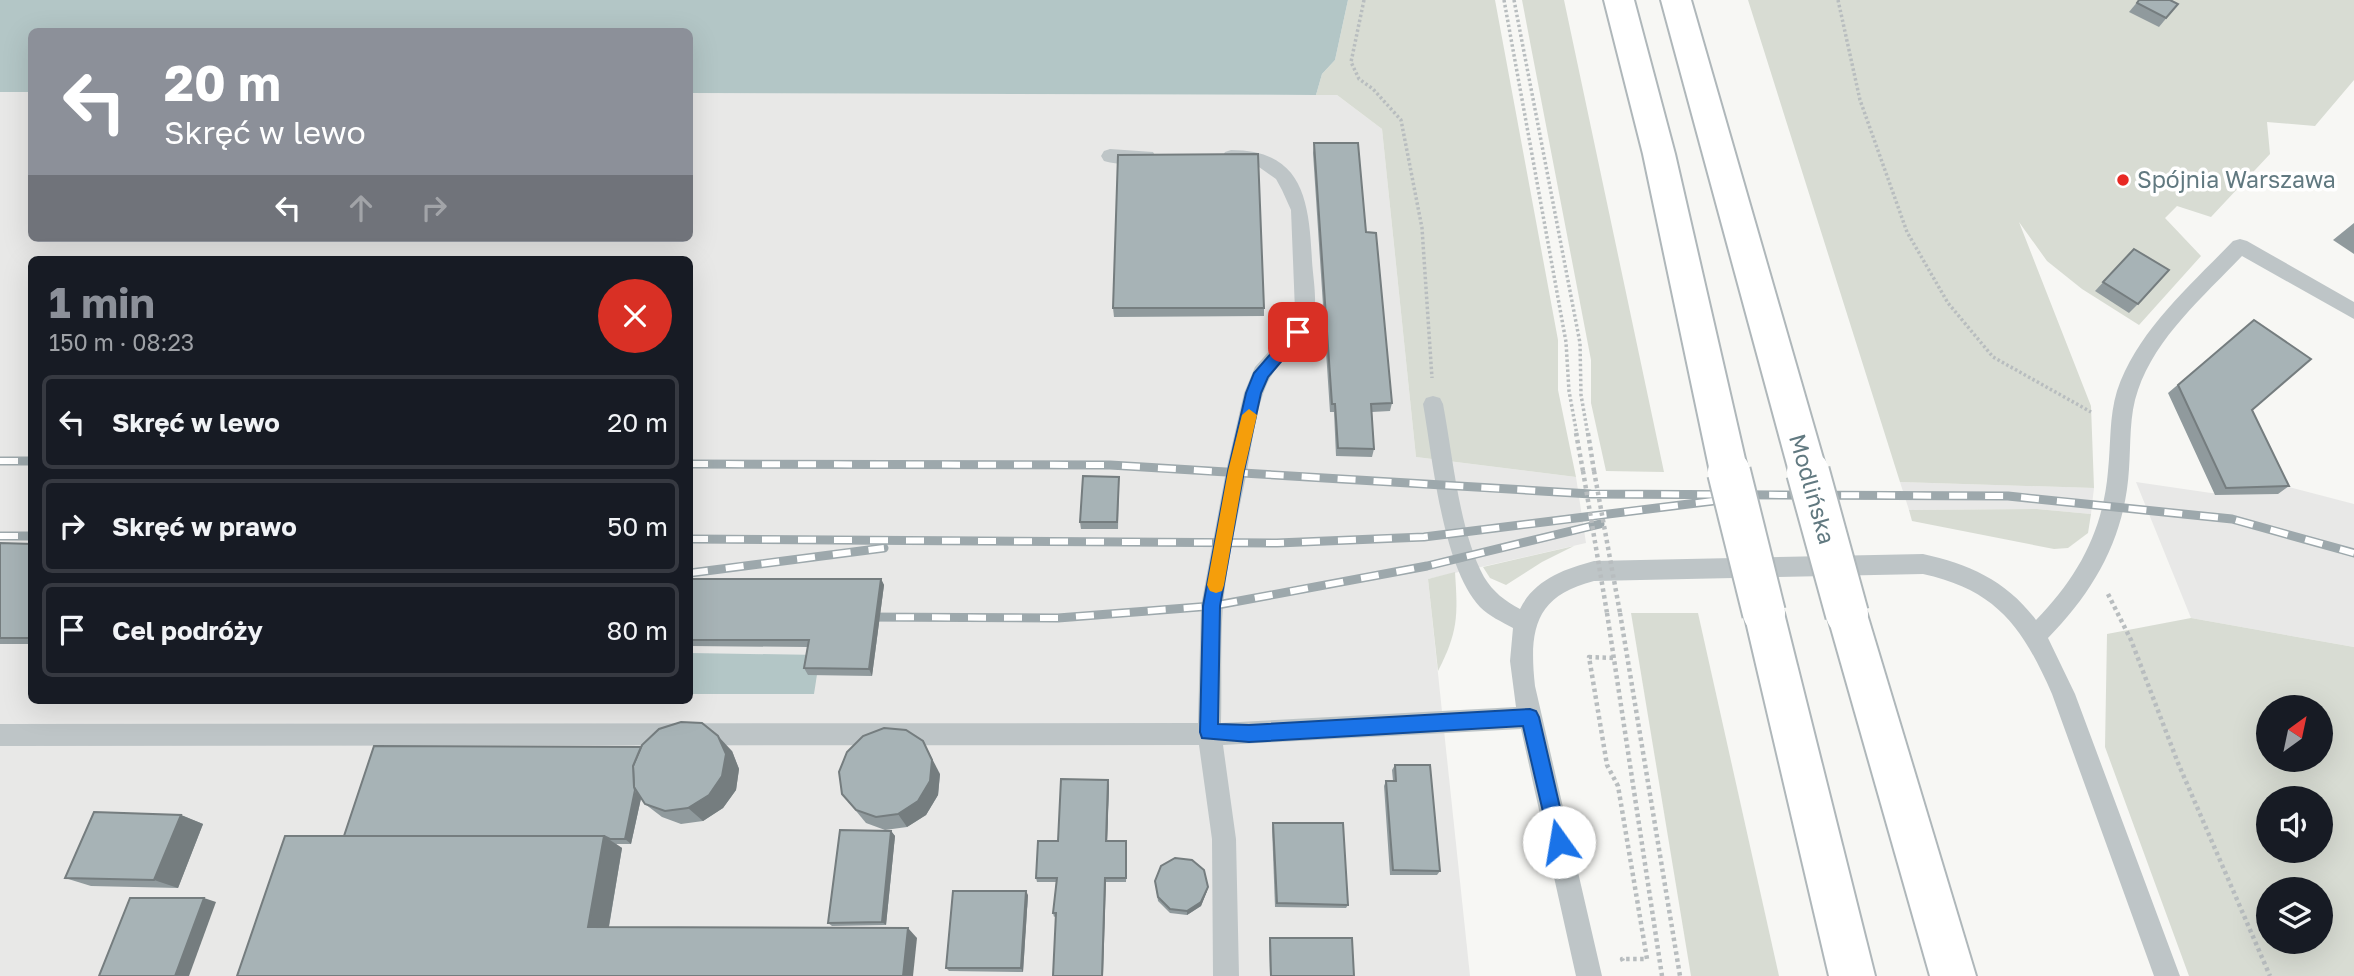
<!DOCTYPE html>
<html lang="pl">
<head>
<meta charset="utf-8">
<style>
	body { margin:0; font-family:"Golos Text",sans-serif; background:#242831; color:#f1f3f6; height:100vh; display:flex; flex-direction:column; font-size:26px; white-space:nowrap }
	* { box-sizing:border-box; margin:0 }
	p { font-size:23px; color:#9ea1a6 }
	.icon { flex:none; width:38px; height:38px; fill:none; stroke:currentColor; stroke-width:2; stroke-linecap:round; stroke-linejoin:round }
	.map { position:relative; flex:1; overflow:hidden }
	.sheet { position:absolute; left:28px; top:256px; width:665px; height:448px; display:flex; flex-direction:column; background:#171b24; border-radius:10px; box-shadow:0 7px 28px #0002 }
	.sheet>* { flex:none }
	.banner { position:absolute; left:28px; top:28px; width:665px; height:214px; border-radius:10px; box-shadow:0 7px 28px #0002; background:#8c9099; color:#fff; overflow:hidden }
	.needle { width:46px; rotate:33deg }
	.controls { position:absolute; left:2256px; top:695px; display:grid; gap:14px }
	.controls a { display:grid; place-items:center; width:77px; height:77px; border-radius:50%; background:#171b24; box-shadow:0 7px 28px #0002; font-size:35px }
	.pin { position:absolute; display:grid; place-items:center; width:60px; height:60px; color:#fff; margin:-30px; border-radius:14px; box-shadow:0 4px 10px #0006 }
	.me { position:absolute; width:77px; margin:-38px; rotate:347deg; stroke-linejoin:round; filter:drop-shadow(0 0 5px #0008) }
	.turn { display:flex; align-items:center; gap:24px; height:147px; padding:0 21px; font-size:32px }
	.turn .icon { width:91px; height:91px; stroke-width:2.5 }
	.turn b { display:block; font-size:49px; line-height:60px }
	.lanes { display:flex; align-items:center; height:66px; padding:0 21px; background:#0003; justify-content:center; gap:35px; direction:ltr }
	.lanes .off { opacity:.35 }
	.round { display:grid; place-items:center; flex:none; width:74px; height:74px; border-radius:37px; background:#242831 }
	.head { display:flex; align-items:center; justify-content:space-between; height:119px; padding:0 21px }
	h1 { font-size:42px; font-weight:700; line-height:52px; color:#8c9099 }
	ul { padding:0; list-style:none }
	li { display:flex; align-items:center; gap:21px; height:94px; margin:0 14px 10px; padding:0 7px; border:4px solid #363941; border-radius:10px }
	li div { flex:1 }
	li b { display:block; font-size:26px }
	li em { font-style:normal }
	.map>svg:first-child { display:block }
</style>
</head>
<body>
<div class="map">
<svg width="2354" height="976" viewBox="0 0 2354 976">
	<rect width="100%" height="100%" fill="#f7f7f4"/>
	<!-- built -->
	<g fill="#e8e8e7" fill-rule="evenodd">
		<path d="M0,92H31L32,238H690V93L1337,95L1382,129L1416,457L1576,477L1586,543L1428,579L1470,976H0ZM32,259H690V700H32Z"/>
		<polygon points="1900,482 2094,488 2091,514 2037,509 1909,510"/>
		<polygon points="2136,482 2211,493 2278,494 2277,484 2354,504 2354,647 2191,618"/>
	</g>
	<!-- green -->
	<g fill="#d8dcd3" fill-rule="evenodd">
		<polygon points="1348,0 1495,0 1558,340 1558,390 1576,477 1416,457 1382,129 1337,95 1316,95 1322,74 1335,60"/>
		<polygon points="1522,0 1564,0 1664,472 1606,471 1591,403 1591,360"/>
		<polygon points="1748,0 2354,0 2354,80 2315,126 2267,122 2270,154 2211,217 2177,206 2165,218 2201,256 2139,325 2082,289 2047,261 2019,222 2091,406 2094,488 1900,482"/>
		<polygon points="2037,509 2091,514 2088,533 2068,548 2054,549 1912,521 1909,510"/>
		<polygon points="1574,546 1542,562 1506,585 1490,578 1483,567"/>
		<path d="M1455,572C1458,616 1458,632 1438,671L1428,579Z"/>
		<polygon points="1631,613 1698,613 1779,976 1691,976"/>
		<path d="M2191,618L2354,647V976H2189L2105,747L2107,634ZM2268,707H2320V760H2268ZM2268,798H2320V850H2268ZM2268,889H2320V942H2268Z"/>
	</g>
	<!-- water -->
	<g fill="#b3c6c6">
		<polygon points="0,0 1348,0 1335,60 1322,74 1316,95 690,93 690,32 32,32 31,92 0,92"/>
		<polygon points="690,653 820,655 814,694 690,694"/>
	</g>
	<g fill="none" stroke-linecap="round" stroke-linejoin="round">
		<!-- primary casing -->
		<g stroke="#afb7ba" stroke-width="4">
			<g id="primary">
				<polygon points="1604,0 1634,0 1675,154 1748,472 1743,484 1729,488 1715,484 1710,472 1643,154"/>
				<polygon points="1661,0 1691,0 1827,472 1822,484 1808,488 1794,484 1789,472"/>
				<polygon points="1764,594 1778,600 1784,613 1875,976 1829,976 1744,613 1750,600"/>
				<polygon points="1847,595 1861,601 1867,614 1976,976 1930,976 1827,614 1833,601"/>
			</g>
		</g>
		<!-- path-far1 -->
		<g stroke="#b8bdbf" stroke-width="3.5" stroke-dasharray="2.5 2.5" stroke-linecap="butt">
			<polyline points="1364,0 1351,62 1359,79 1373,89 1401,120 1422,228 1432,378"/>
			<polyline points="1504,0 1566,342 1569,391 1577,435"/>
			<polyline points="1514,0 1580,343 1581,395 1588,435"/>
			<polyline points="1838,0 1860,100 1907,232 1948,303 1993,357 2091,412"/>
		</g>
		<!-- path -->
		<g stroke="#b8bdbf" stroke-width="4.5" stroke-dasharray="3.5 3.5" stroke-linecap="butt">
			<polyline points="1576,433 1583,471"/>
			<polyline points="1588,433 1594,471"/>
			<polyline points="2108,594 2131,640 2178,763 2270,976"/>
			<polyline points="1607,613 1662,976"/>
			<polyline points="1620,613 1680,976"/>
			<polyline points="1613,658 1589,657 1607,765 1618,786 1647,959 1622,959 1623,961"/>
		</g>
		<!-- service -->
		<g fill="#bec5c7" fill-rule="evenodd">
			<path d="M1110,149L1153,152L1156,157L1153,162C1140,166 1117,165 1104,161L1101,156L1104,151Z"/>
			<path d="M1231,150C1304,150 1309,202 1312,261C1313,277 1317,298 1314,314C1307,342 1284,354 1270,378C1257,401 1252,444 1247,471C1238,515 1227,561 1223,606C1220,645 1222,684 1221,723L1516,707L1510,661L1513,628C1502,622 1489,616 1480,607C1442,566 1433,459 1423,404L1426,398L1433,396L1440,398L1443,404C1453,456 1459,531 1484,577C1493,592 1505,601 1520,609C1534,580 1564,569 1594,561L1923,554C1969,564 2007,581 2036,620C2078,577 2103,531 2108,471C2111,444 2109,417 2117,391C2137,331 2190,286 2233,241L2240,239L2247,241L2354,302V319L2242,256C2204,296 2156,337 2138,390C2129,415 2131,443 2129,469C2125,537 2095,590 2048,638L2075,694L2180,976H2154L2052,694C2023,628 1997,590 1923,574L1594,581C1534,596 1529,631 1535,686L1602,976H1576L1521,729L1223,745L1236,839L1239,976H1213L1212,839L1199,745L0,746V724L1198,723L1201,606L1226,471L1244,393L1255,367L1290,328L1295,311L1291,210L1282,190L1276,179L1259,167L1225,162L1222,157L1225,152Z"/>
		</g>
		<!-- primary -->
		<use href="#primary" fill="#fff" fill-rule="evenodd"/>
		<!-- rail casing -->
		<g stroke="#9da8ac" stroke-width="9">
			<g id="rail">
				<polyline points="0,461 32,461"/>
				<polyline points="690,464 1110,465 1591,494 2008,496 2232,519 2354,553"/>
				<polyline points="0,536 32,536"/>
				<polyline points="690,539 1277,543 1424,537 1713,501"/>
				<polyline points="690,573 884,548"/>
				<polyline points="860,617 1058,618 1212,606 1427,566 1600,524"/>
			</g>
		</g>
		<!-- rail -->
		<use href="#rail" stroke="#fff" stroke-width="6" stroke-dasharray="18" stroke-linecap="butt"/>
		<!-- primary-bridge casing -->
		<g stroke="#afb7ba" stroke-width="46" stroke-linecap="butt">
			<g id="primary-bridge">
				<polyline points="1729,472 1764,613"/>
				<polyline points="1808,472 1847,614"/>
			</g>
		</g>
		<!-- path-bridge -->
		<g stroke="#b8bdbf" stroke-width="4.5" stroke-dasharray="3.5 3.5" stroke-linecap="butt">
			<polyline points="1583,471 1607,613"/>
			<polyline points="1594,471 1620,613"/>
		</g>
		<!-- primary-bridge -->
		<use href="#primary-bridge" stroke="#fff" stroke-width="42"/>
	</g>
	<!-- wall -->
	<g fill="#909a9d">
		<polygon points="2139,0 2178,4 2159,27 2129,12"/>
		<polygon points="1314,143 1366,232 1392,403 1390,411 1372,412 1374,449 1372,457 1336,456 1334,412 1330,412 1313,153"/>
		<polygon points="2354,223 2354,254 2333,240"/>
		<polygon points="2134,249 2138,304 2129,313 2095,291"/>
		<polygon points="1113,308 1264,308 1264,316 1114,317"/>
		<polygon points="2254,320 2252,410 2289,486 2278,494 2215,495 2168,393"/>
		<polygon points="1119,484 1118,529 1081,529 1080,522"/>
		<polygon points="0,543 32,544 32,644 0,644"/>
		<polygon points="690,579 881,579 884,585 872,676 808,675 804,668 808,647 690,646"/>
		<polygon points="732,751 739,769 736,790 723,808 703,821 681,824 662,817 645,804 641,798 631,844 616,844 622,848 609,927 917,938 237,976"/>
		<polygon points="1395,765 1440,871 1437,875 1390,875 1384,786 1386,781 1393,781 1392,770"/>
		<polygon points="940,774 938,795 926,815 907,827 885,830 866,823 842,794"/>
		<polygon points="1109,785 1107,841 1127,845 1126,882 1106,882 1054,917 1053,913 1056,882 1037,882 1036,878"/>
		<polygon points="181,815 203,824 178,888 91,886 65,878"/>
		<polygon points="1273,823 1348,905 1346,908 1275,907 1272,828"/>
		<polygon points="891,831 895,836 886,925 832,926 828,923"/>
		<polygon points="1155,881 1207,891 1201,906 1187,915 1170,913 1158,901"/>
		<polygon points="1028,895 1023,972 949,971 946,968"/>
		<polygon points="1270,938 1354,976 1270,976 1269,941"/>
	</g>
	<!-- shaded-wall -->
	<g fill="#757d7f">
		<polygon points="881,579 884,585 872,676 869,669"/>
		<polygon points="718,736 732,751 739,769 736,790 723,808 703,821 688,808"/>
		<polygon points="923,741 940,774 938,795 926,815 907,827 898,814"/>
		<polygon points="645,747 651,753 631,844 625,839"/>
		<polygon points="1108,780 1109,785 1107,846 1106,841"/>
		<polygon points="181,815 203,824 178,888 154,880"/>
		<polygon points="891,831 895,836 886,925 882,922"/>
		<polygon points="604,836 622,848 607,937 588,927"/>
		<polygon points="1105,878 1106,882 1103,976 1102,976"/>
		<polygon points="1208,887 1207,891 1201,906 1187,915 1187,911"/>
		<polygon points="1026,891 1028,895 1023,972 1021,968"/>
		<polygon points="204,898 216,902 189,976 175,976"/>
		<polygon points="908,928 917,938 913,976 903,976"/>
	</g>
	<!-- building -->
	<g fill="#a7b3b6" stroke="#757d7f" stroke-width="2">
		<polygon points="2139,0 2170,0 2178,4 2166,18 2137,3"/>
		<polygon points="1314,143 1358,143 1366,232 1376,233 1392,403 1371,404 1374,449 1338,448 1335,404 1332,404"/>
		<polygon points="1258,154 1264,308 1113,308 1118,155"/>
		<polygon points="2134,249 2169,270 2138,304 2103,282"/>
		<polygon points="2254,320 2311,359 2252,410 2289,486 2226,488 2178,385"/>
		<polygon points="1083,476 1119,477 1117,522 1080,522"/>
		<polygon points="0,543 32,544 32,638 0,638"/>
		<polygon points="690,579 881,579 869,669 804,668 809,640 690,640"/>
		<polygon points="681,722 702,723 718,736 726,754 722,776 709,795 688,808 665,811 645,804 634,787 633,766 642,745 659,729"/>
		<polygon points="884,728 906,730 923,741 932,760 930,781 918,801 898,814 876,817 856,810 842,794 839,772 847,752 863,736"/>
		<polygon points="374,746 641,747 633,766 634,787 635,790 625,839 610,839 604,836 344,836"/>
		<polygon points="1395,765 1430,765 1440,871 1393,870 1386,781 1396,781"/>
		<polygon points="1061,779 1108,780 1106,841 1126,841 1126,878 1105,878 1102,976 1053,976 1056,913 1053,913 1057,878 1036,878 1038,841 1058,841"/>
		<polygon points="94,812 181,815 154,880 65,878"/>
		<polygon points="1273,823 1343,823 1348,905 1277,903"/>
		<polygon points="840,830 891,831 882,922 828,923"/>
		<polygon points="285,836 604,836 588,927 908,928 903,976 237,976"/>
		<polygon points="1175,858 1192,860 1204,870 1208,887 1201,902 1187,911 1170,909 1158,897 1155,881 1161,866"/>
		<polygon points="953,891 1026,891 1021,968 946,968"/>
		<polygon points="130,898 204,898 175,976 99,976"/>
		<polygon points="1270,938 1352,938 1354,976 1271,976"/>
	</g>
	<!-- route -->
	<polygon fill="#1a73e8" stroke="#114b97" stroke-width="2" points="1298,326 1305,332 1303,336 1268,377 1261,393 1244,471 1220,606 1218,724 1249,725 1530,709 1536,711 1539,717 1568,842 1566,848 1559,851 1553,848 1550,842 1523,726 1249,742 1202,738 1200,732 1203,606 1228,471 1246,393 1254,373 1293,328"/>
	<!-- slow -->
	<polygon fill="#f59e0b" points="1249,409 1257,415 1244,471 1224,585 1222,591 1216,593 1210,591 1207,585 1228,471 1242,415"/>
	<!-- markers -->
	<circle fill="#e82823" stroke="#fff" stroke-width="2.5" cx="2123" cy="180" r="7"/>
	<g text-anchor="middle" stroke-width="7" stroke-linejoin="round" paint-order="stroke">
		<!-- poi labels -->
		<g font-size="23" fill="#617980" stroke="#fff" text-anchor="start">
			<text x="2137" y="188">Spójnia Warszawa</text>
		</g>
		<!-- street labels -->
		<g font-size="23" fill="#617980" stroke="#fff">
			<text transform="translate(1812 489) rotate(74)" y="8">Modlińska</text>
		</g>
	</g>
</svg>
<div class="controls">
<a><svg class="needle" viewBox="-14 -14 28 28"><path d="M0-13l5 13h-10z" fill="#e53935"/><path d="M0 13l5-13h-10z" fill="#9ea1a6"/></svg></a>
<a><svg class="icon" aria-label="sound" viewBox="0 0 24 24"><path d="M4 9h4l5-4v14l-5-4H4zM17 9q2 3 0 6"/></svg></a>
<a><svg class="icon" aria-label="layers" viewBox="0 0 24 24"><path d="M12 4l9 5-9 5-9-5zM3 14l9 5 9-5"/></svg></a>
</div>
<div class="pin" style="left:1298px;top:332px;background:#d93025"><svg class="icon" aria-label="arrive" viewBox="0 0 24 24"><path d="M6 21V4h12l-3 4 3 4H6"/></svg></div>
<svg class="me" style="left:1559px;top:842px" viewBox="-20 -20 40 40"><circle r="19" fill="#fff"/><path d="M0-13L10 11 0 6-10 11z" fill="#1a73e8"/></svg>
<div class="banner">
<div class="turn"><svg class="icon" aria-label="left" viewBox="0 0 24 24"><path d="M17 20v-9H6M10 6l-5 5 5 5"/></svg><div><b>20 m</b>Skręć w lewo</div></div>
<div class="lanes"><svg class="icon" aria-label="left" viewBox="0 0 24 24"><path d="M17 20v-9H6M10 6l-5 5 5 5"/></svg><svg class="icon off" aria-label="ahead" viewBox="0 0 24 24"><path d="M12 20V5M6 11l6-6 6 6"/></svg><svg class="icon off" aria-label="right" viewBox="0 0 24 24"><path d="M7 20v-9h11M14 6l5 5-5 5"/></svg></div>
</div>
<section class="sheet">
<div class="head"><div><h1>1 min</h1><p>150 m · 08:23</p></div><a class="round" style="background:#d93025;color:#fff"><svg class="icon" aria-label="close" viewBox="0 0 24 24"><path d="M6 6l12 12M18 6L6 18"/></svg></a></div>
<ul>
<li><svg class="icon" aria-label="left" viewBox="0 0 24 24"><path d="M17 20v-9H6M10 6l-5 5 5 5"/></svg><div><b>Skręć w lewo</b></div><em>20 m</em></li>
<li><svg class="icon" aria-label="right" viewBox="0 0 24 24"><path d="M7 20v-9h11M14 6l5 5-5 5"/></svg><div><b>Skręć w prawo</b></div><em>50 m</em></li>
<li><svg class="icon" aria-label="arrive" viewBox="0 0 24 24"><path d="M6 21V4h12l-3 4 3 4H6"/></svg><div><b>Cel podróży</b></div><em>80 m</em></li>
</ul>
</section>
</div>
</body>
</html>
